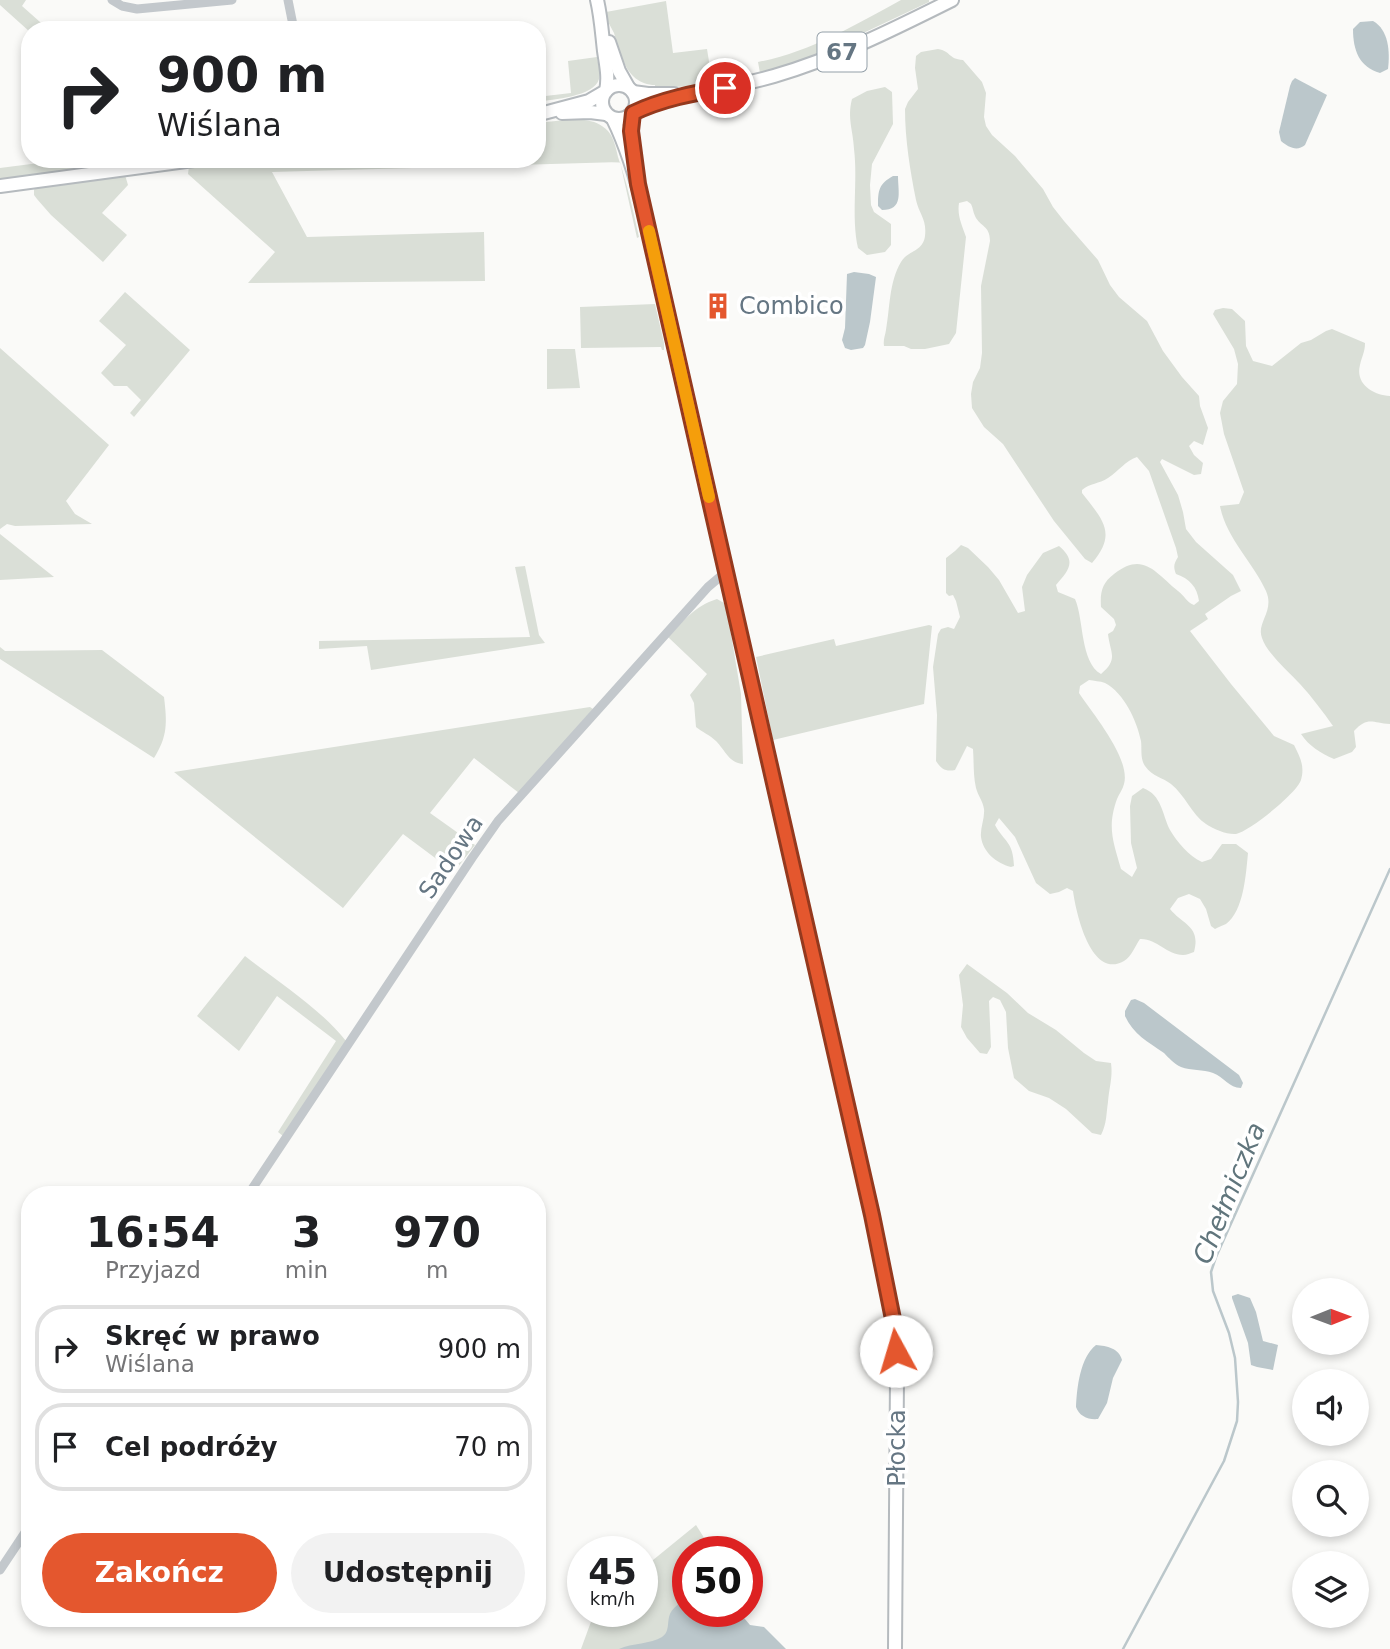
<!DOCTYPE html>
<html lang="pl">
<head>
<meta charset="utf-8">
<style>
	body { margin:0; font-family:"DejaVu Sans",sans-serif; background:#f2f2f2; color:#202124; height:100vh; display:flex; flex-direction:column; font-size:26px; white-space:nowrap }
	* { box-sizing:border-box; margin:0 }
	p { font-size:23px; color:#757577 }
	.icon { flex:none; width:38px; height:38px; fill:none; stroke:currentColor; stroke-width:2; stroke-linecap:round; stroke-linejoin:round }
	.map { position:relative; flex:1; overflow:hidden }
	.sheet { position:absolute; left:21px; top:1186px; width:525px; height:441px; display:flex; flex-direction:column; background:#fff; border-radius:28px; box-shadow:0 4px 10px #0003 }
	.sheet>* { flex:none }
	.top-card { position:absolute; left:21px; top:21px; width:525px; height:147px; border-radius:28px; box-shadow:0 4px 10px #0003; background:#fff; color:#202124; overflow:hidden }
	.needle { width:46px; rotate:89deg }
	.tools { position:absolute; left:1292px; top:1278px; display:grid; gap:14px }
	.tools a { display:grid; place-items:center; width:77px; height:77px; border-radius:50%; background:#fff; box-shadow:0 4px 10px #0003; font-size:35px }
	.speed { position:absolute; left:567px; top:1536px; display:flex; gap:14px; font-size:35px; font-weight:700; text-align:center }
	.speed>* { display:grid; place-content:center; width:91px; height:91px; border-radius:50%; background:#fff; box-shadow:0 4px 10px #0003; line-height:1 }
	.speed small { font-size:18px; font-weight:400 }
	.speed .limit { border:10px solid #d22; background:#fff; color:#111 }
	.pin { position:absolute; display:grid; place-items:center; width:60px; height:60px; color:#fff; margin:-30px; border:4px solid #fff; border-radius:50%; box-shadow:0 2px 7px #0007 }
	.me { position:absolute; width:77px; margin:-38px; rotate:354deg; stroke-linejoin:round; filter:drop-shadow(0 0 5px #0008) }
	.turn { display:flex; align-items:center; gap:24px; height:147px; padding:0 21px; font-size:32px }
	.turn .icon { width:91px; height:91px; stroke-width:2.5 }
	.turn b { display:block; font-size:49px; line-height:60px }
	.eta { display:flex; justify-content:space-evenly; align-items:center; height:119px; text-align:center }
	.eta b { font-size:42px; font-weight:800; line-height:49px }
	.button { display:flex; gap:14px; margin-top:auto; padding:14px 21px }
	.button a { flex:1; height:80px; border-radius:42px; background:#e4572e; color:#fff; font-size:28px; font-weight:800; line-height:80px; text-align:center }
	.button a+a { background:#f2f2f2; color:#202124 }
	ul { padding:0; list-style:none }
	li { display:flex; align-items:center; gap:21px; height:88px; margin:0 14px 10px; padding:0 7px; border:4px solid #e0e0e0; border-radius:28px }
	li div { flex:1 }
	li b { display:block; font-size:26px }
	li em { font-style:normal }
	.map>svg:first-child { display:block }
</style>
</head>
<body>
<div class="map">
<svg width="1390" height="1649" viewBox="0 0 1390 1649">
	<rect width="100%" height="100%" fill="#fafaf8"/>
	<!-- green -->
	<g fill="#dadfd7">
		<polygon points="0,0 26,0 22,6 49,30 30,30 30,32 0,5"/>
		<path d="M901,0H929V2L804,61L760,73L758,62C808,53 857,24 901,0Z"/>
		<path d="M666,1L673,53L707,49L712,80L711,85C692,88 674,86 655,87V85C640,85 629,75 624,62H622L614,33L606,18V12Z"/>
		<path d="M938,49C951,51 948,59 963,60L982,82L986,93L984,117L986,126L992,135L1015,156L1043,189L1053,207L1064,221L1098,260L1110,285L1119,297L1147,321L1163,351L1182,377L1199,396L1200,406L1208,428L1203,445L1194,441L1189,446L1194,455L1203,463L1201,474L1194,475L1162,459L1160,462L1178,495L1183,512L1186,529L1196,542L1233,575L1241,591L1231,596L1205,614L1208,619L1190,631L1231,684L1274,736L1294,745C1300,757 1305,766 1301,780C1297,793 1250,831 1236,834C1228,835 1213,829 1206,824C1192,815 1185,795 1171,784C1162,777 1153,777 1145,766C1140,759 1142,749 1141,741C1137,721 1124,693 1105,683C1100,681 1094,681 1089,680L1080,686L1079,693C1093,714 1131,759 1124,784C1123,789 1119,794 1117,799C1107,827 1113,841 1121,869L1132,877L1137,868L1131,843L1130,806L1132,796L1143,788C1162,795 1162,814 1170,830C1177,842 1189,856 1202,862L1211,859L1222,844H1236L1248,853C1246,873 1244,911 1226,924C1222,926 1218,927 1215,929L1211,926L1206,909L1200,899L1189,894L1178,898L1170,909C1183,925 1201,926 1194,952C1190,953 1187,955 1183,955C1167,955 1156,938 1140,939C1135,946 1132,956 1124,961C1091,980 1076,913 1073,891L1067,888L1059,892L1050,894L1036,883L1015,837L999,818L995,825C1005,843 1013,841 1014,866L1011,867C996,863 983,852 981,837C980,828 985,818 984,809C983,801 978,796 976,788C973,775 974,762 973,749L967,746L955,770C946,772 941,769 936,761L937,715L933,667L938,634L941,629L948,627L954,629L960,617L956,601L953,595L949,596L946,593V558L955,551L961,545L968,548L988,567L999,580L1018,613L1025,611L1022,587L1027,575L1043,553L1059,546C1077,561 1069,570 1056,585L1058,592L1075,599C1084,619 1080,662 1101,674C1119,659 1110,653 1108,634L1113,631L1116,625L1114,619L1101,607C1100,592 1102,583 1114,574C1143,551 1155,572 1178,591C1185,596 1186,602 1194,605L1199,601C1197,587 1190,579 1176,574C1173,566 1174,564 1178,557L1176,548L1149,471L1137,457C1125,461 1119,471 1108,478C1099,484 1090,483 1082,490V493C1102,519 1118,533 1092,563L1085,559L1054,521L1003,444L984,427L972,408L971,394L973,382L980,368L982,353L981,286L990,241C990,225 980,227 975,216C973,212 973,208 971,204L967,201L959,203C957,216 962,225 966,237L956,333L949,344L925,349H911L904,346H884C883,340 885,336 886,330C890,308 889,282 901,262C908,250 923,252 925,236C927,219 919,214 916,200C910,170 905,139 905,109L908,102L918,89L915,68L916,56L921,52Z"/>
		<path d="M597,57C598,64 601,72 599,79C594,97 553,99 537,102V97L571,93L568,61Z"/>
		<path d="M885,87L892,92L893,124L872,164L870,185L871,205L874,212L891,224V245L885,252L867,255L858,248C851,216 858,182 854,149C853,130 847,118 852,99L867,91Z"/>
		<path d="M584,118V120C594,121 601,124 608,131C614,138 616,148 618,157C627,183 633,210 639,237L637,238L620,162L272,172L307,237L484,232L485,281L248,283L275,252L188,174L189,166L237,159H537V123Z"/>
		<polygon points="70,159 102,159 103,165 0,179 0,168"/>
		<polygon points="125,175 128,185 102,213 127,235 103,262 51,215 37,199 34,195 34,190 36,186"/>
		<polygon points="125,292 190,350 134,417 130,413 141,400 127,386 114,386 101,373 126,345 99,321"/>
		<polygon points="655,304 664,343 664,350 662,350 661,347 581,348 580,307"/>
		<path d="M1223,308L1232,309L1245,321L1246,346L1253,361L1272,366L1301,343L1311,340L1326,331L1332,329L1365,343C1365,352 1362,356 1360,365C1355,384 1373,395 1390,396V724C1372,723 1368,716 1354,731L1356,747L1352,752L1334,759C1320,753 1309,746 1301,734L1333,726C1323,712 1312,697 1300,684C1289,672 1266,652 1262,638C1256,623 1275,611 1266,591C1253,562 1226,538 1220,506L1239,504L1244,492L1224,434L1220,413L1223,401L1237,384L1238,364L1234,349L1213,314L1215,310Z"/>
		<polygon points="0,348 109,445 66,501 75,514 92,524 15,526 7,524 0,529"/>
		<polygon points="547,349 575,349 580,388 547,389"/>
		<polygon points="0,534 54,577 0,580"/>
		<polygon points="525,566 539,635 545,643 371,670 367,646 319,649 319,641 530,637 515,567"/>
		<path d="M717,599L724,603L728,616L741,694L743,764C729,763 725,750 716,741C710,735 702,732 696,727L694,703L690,695L707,674L668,637C684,621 694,606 717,599Z"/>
		<polygon points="929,625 932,626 924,704 773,740 756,657 834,639 836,646"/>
		<path d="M0,647L5,651L102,650L164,697C167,722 168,736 154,758L0,659Z"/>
		<polygon points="590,707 593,709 519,793 474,758 430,813 475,845 454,872 403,834 343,908 174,772"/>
		<path d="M245,956C278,982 320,1008 346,1041L283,1136L278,1132L336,1041L277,996L239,1051L197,1016Z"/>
		<path d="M967,964L1007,993L1028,1013L1056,1030L1084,1053L1096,1061L1111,1063C1113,1077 1109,1088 1108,1102C1106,1115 1107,1123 1101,1135L1092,1133L1066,1109L1049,1098L1029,1091L1014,1078L1008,1048L1006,1012L1000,1000L993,997L989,1001L991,1047L987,1054L980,1053L967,1038L961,1027L963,1005L959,975Z"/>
		<polygon points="696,1525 713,1552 688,1552 688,1612 754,1649 581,1649 592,1619 599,1612 642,1612 642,1569"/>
	</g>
	<!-- water -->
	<g fill="#bbc7cb">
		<path d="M1373,21C1389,30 1390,52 1388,69L1380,73C1359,67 1353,50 1353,29L1360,22Z"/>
		<path d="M1295,78L1327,95L1305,145C1297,152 1288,147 1281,141L1279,132L1290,86L1292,81Z"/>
		<path d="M893,176H898C898,192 904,210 882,210L878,206C878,190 879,184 893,176Z"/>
		<polygon points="854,272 869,274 876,277 870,322 865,345 863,348 851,350 845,348 842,340 845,328 847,274"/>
		<path d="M1135,999L1144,1003L1239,1075L1243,1083L1241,1088C1229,1088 1224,1077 1213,1073C1203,1069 1191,1071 1181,1067C1174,1064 1169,1058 1164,1053C1148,1042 1133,1034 1125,1016V1011L1131,1000Z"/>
		<polygon points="1238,1294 1250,1298 1256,1312 1263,1341 1278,1345 1273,1370 1257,1367 1251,1365 1248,1343 1232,1298 1232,1296"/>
		<path d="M1096,1345C1107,1346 1119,1348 1122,1360L1113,1378L1107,1403L1098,1419C1088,1420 1079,1416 1076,1407C1077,1387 1080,1358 1096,1345Z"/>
		<path d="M688,1566V1612H739L750,1625L764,1627L786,1649H619C632,1643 651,1644 662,1637C671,1631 666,1620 671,1612C674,1607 679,1605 681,1599C684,1588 682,1576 688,1566Z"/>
	</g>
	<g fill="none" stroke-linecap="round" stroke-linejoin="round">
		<!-- stream -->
		<polyline stroke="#bbc7cb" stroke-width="2.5" points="1123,1649 1224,1461 1237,1421 1238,1402 1235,1358 1229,1333 1213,1291 1211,1272 1216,1257 1390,869"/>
		<!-- major casing -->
		<g stroke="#b5babe" stroke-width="16">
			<g id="major">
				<polyline points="609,42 619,71 628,87"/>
				<circle cx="619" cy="102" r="17"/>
				<polyline points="633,92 648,94 674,94"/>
				<polyline points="562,113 590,112 606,114"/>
				<path d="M540,114L589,101L606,91C609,77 606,65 604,51C602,34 601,17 597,0"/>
				<path d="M613,119C628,149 637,181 645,214L872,1215L895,1329L896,1351L897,1377L895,1649"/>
				<path d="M635,160L631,131L633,113C677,91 727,90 774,76C836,58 894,29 952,0"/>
				<polyline points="0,186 201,159"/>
			</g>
		</g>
		<!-- minor -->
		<g stroke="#c3c8cc" stroke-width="9">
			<polyline points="112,0 122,6 137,9 232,0"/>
			<polyline points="288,0 294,30"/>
			<polyline points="248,1195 472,858 498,821 708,587 721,576 727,574"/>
			<polyline points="0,1570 30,1525"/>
		</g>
		<!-- major -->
		<use href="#major" stroke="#fff" stroke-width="12"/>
	</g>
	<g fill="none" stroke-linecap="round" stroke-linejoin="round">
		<!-- route casing -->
		<g stroke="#94391e" stroke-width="18">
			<path id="route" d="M725,88C694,93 662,99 633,113L631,131L638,184L872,1215L895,1329L896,1351"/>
		</g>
		<!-- route -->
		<use href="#route" stroke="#e4572e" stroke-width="12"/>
		<!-- slow -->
		<polyline stroke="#f59e0b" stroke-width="12" points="649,231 709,497"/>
	</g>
	<!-- icons -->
	<defs>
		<g id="building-bare" transform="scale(2.1)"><path d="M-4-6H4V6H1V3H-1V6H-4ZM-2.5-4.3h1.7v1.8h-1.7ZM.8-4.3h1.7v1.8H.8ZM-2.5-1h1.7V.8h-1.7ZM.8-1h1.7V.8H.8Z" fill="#e4572e" stroke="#fff" stroke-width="2.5" paint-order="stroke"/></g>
	</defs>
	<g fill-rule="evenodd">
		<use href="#building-bare" x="718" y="306"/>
	</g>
	<g text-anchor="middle" stroke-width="7" stroke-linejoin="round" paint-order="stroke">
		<!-- shield labels -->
		<rect fill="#fff" stroke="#939fa8" stroke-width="2" x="817.5" y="32.5" width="49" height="39" rx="5"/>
		<g font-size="23" font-weight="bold" fill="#657683">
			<text x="842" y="60">67</text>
		</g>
		<!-- poi labels -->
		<g font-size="24" fill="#657683" stroke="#fff" text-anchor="start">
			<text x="739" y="314">Combico</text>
		</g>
		<!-- street labels -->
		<g font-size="24" fill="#657683" stroke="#fff">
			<text transform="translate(451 857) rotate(-56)" y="8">Sadowa</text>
			<text transform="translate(897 1448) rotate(-90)" y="8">Płocka</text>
		</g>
		<!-- water labels -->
		<g font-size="26" font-style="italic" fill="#60757c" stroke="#fff">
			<text transform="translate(1229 1193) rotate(-68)" y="9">Chełmiczka</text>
		</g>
	</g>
</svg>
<div class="tools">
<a><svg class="needle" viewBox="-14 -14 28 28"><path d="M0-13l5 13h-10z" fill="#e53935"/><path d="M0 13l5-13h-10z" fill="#757577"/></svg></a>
<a><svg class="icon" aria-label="sound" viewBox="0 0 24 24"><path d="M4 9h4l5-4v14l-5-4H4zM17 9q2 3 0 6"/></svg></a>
<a><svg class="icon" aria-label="search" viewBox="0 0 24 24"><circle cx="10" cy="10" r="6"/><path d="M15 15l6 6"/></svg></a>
<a><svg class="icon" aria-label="layers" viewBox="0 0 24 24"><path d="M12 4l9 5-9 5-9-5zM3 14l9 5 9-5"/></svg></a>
</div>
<div class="speed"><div>45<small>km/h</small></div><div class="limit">50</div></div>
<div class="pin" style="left:725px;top:88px;background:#d93025"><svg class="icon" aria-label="arrive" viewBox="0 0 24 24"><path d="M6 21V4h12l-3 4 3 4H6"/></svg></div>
<svg class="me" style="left:896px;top:1351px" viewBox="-20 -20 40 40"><circle r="19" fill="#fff"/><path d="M0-13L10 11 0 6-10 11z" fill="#e4572e"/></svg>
<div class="top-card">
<div class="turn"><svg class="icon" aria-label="right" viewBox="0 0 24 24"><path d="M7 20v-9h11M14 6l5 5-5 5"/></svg><div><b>900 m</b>Wiślana</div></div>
</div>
<section class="sheet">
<div class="eta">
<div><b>16:54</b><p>Przyjazd</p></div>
<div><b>3</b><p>min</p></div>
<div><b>970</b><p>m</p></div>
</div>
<ul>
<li><svg class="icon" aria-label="right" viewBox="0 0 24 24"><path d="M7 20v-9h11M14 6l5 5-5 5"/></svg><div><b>Skręć w prawo</b><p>Wiślana</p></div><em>900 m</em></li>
<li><svg class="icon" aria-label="arrive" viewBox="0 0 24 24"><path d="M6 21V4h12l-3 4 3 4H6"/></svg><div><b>Cel podróży</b></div><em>70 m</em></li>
</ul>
<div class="button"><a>Zakończ</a><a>Udostępnij</a></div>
</section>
</div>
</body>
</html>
